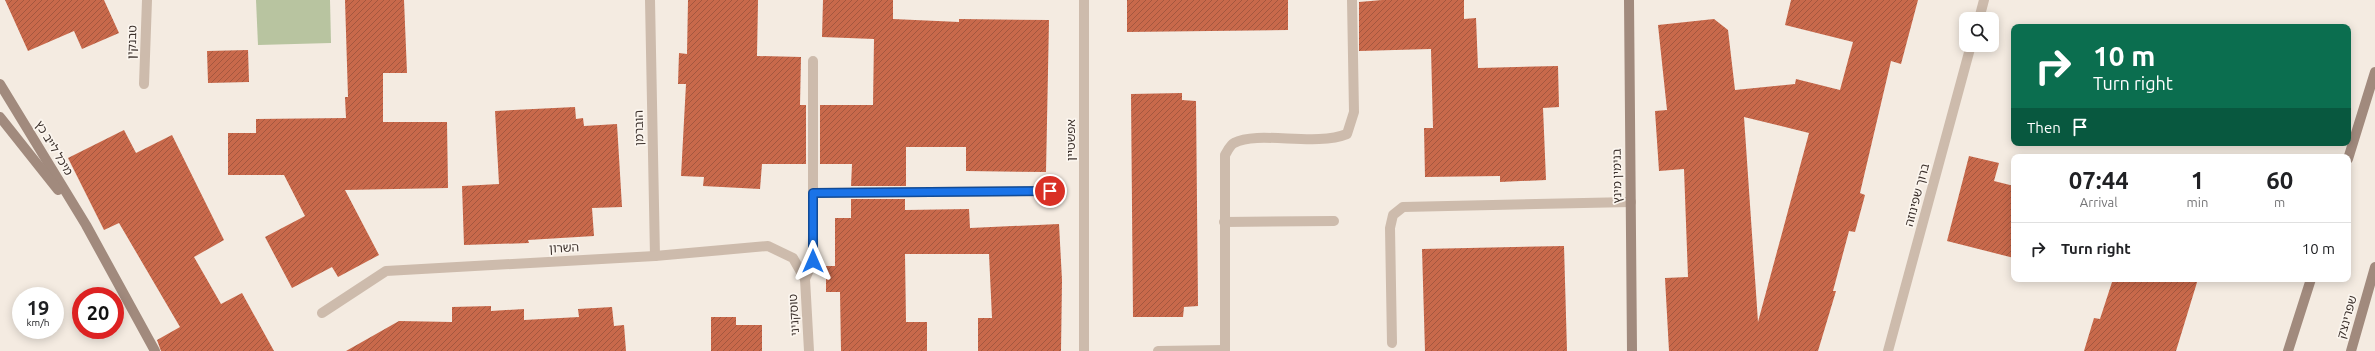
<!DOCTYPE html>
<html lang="en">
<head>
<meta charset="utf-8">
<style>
	body { margin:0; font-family:Ubuntu,"Noto Sans Hebrew",sans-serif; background:#f2f2f2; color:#202124; height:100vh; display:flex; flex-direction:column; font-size:15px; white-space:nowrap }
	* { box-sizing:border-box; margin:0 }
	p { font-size:13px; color:#757577 }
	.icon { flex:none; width:22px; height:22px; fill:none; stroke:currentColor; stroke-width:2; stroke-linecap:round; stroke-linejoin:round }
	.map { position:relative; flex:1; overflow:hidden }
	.drawer { position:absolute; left:2011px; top:154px; width:340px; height:128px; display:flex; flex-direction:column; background:#fff; border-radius:8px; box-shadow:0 2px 10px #0003 }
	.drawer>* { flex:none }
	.hud { position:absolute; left:2011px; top:24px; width:340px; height:122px; border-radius:8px; box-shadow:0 2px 10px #0003; background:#0b6e4f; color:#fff; overflow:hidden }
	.tools { position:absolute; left:1959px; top:12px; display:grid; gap:8px }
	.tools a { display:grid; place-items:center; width:40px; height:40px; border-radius:8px; background:#fff; box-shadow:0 2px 10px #0003; font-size:20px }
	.speed { position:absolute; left:12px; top:287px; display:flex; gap:8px; font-size:20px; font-weight:700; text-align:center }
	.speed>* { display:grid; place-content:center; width:52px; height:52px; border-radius:50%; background:#fff; box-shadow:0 2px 10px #0003; line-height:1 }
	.speed small { font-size:10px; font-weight:400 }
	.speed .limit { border:6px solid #d22; background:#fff; color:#111 }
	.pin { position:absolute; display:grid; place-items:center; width:34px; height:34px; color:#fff; margin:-17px; border:2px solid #fff; border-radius:50%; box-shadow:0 1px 4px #0007 }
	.me { position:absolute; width:44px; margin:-22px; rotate:0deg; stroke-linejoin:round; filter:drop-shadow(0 0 3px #0008) }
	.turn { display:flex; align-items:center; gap:14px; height:84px; padding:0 16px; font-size:18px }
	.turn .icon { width:52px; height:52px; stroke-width:2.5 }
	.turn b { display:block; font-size:28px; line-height:34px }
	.then { display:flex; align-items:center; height:38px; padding:0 16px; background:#0003; gap:8px; font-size:15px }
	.eta { display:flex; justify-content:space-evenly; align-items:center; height:68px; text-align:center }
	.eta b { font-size:24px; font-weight:700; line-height:28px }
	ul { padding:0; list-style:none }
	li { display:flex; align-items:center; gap:12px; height:52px; padding:0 16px; border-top:1px solid #e0e0e0 }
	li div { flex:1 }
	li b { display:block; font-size:15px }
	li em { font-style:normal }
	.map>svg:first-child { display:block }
</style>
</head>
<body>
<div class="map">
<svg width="2375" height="351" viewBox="0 0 2375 351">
	<defs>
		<pattern id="building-hatch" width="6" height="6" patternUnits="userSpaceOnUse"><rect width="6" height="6" fill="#c8694b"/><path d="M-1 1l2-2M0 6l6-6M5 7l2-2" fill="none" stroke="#a4573f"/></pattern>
	</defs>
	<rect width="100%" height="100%" fill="#f4ebe1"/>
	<!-- pitch -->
	<polygon fill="#b8c4a0" points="256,0 330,0 331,43 258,45"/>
	<!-- building -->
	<g fill="url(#building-hatch)" fill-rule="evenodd">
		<polygon points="5,0 104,0 119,33 82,49 74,31 28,51"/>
		<polygon points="345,0 404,0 407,73 383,73 383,122 447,122 448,188 345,190 379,255 338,277 332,267 292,288 265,237 305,216 284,175 228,175 228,133 256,133 256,119 346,118 345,97 348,97"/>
		<polygon points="688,0 758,0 757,56 801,57 800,105 806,105 806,164 762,164 760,189 703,186 704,177 681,176 686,84 678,84 679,53 687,54"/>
		<polygon points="823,0 893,0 893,19 959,22 959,19 1049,20 1046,172 966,171 966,147 906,147 906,186 851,186 852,164 820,164 820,105 873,105 874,39 822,37"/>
		<polygon points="1127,0 1288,0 1288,30 1127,32"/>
		<polygon points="1382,0 1464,0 1464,19 1476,18 1478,68 1558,66 1559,107 1543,108 1546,180 1500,182 1500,176 1425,177 1424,128 1433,128 1431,49 1359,51 1359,2"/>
		<path d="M1791,0H1918L1901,64L1891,61L1860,193L1865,195L1855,232L1849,231L1833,291H1836L1818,351H1669L1665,278L1688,277L1684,169L1659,171L1655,111L1667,110L1658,25L1714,19L1728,30L1735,90L1795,84L1796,79L1840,90L1853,42L1785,25ZM1744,117L1809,133L1758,322Z"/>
		<polygon points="248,50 249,82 208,83 207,51"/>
		<polygon points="1182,93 1182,100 1196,101 1198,306 1184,307 1183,317 1133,317 1131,94"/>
		<polygon points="575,107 576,119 583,118 584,126 617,124 622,207 592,208 594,236 528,240 529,243 464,245 462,186 499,184 495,111"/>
		<polygon points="124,130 136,153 172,135 224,240 194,257 221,304 242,293 274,351 161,351 157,340 180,327 119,223 104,230 68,158"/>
		<polygon points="1969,156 1999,163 1994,181 2014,186 2014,258 1947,241"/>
		<polygon points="851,199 905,199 905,210 969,209 970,228 1059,224 1062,280 1061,351 978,351 978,318 992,318 989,254 905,254 906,322 927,322 927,351 841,351 840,292 826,292 826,266 835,266 835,218 851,218"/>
		<polygon points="1564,246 1567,351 1425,351 1422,249"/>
		<polygon points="2113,279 2198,279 2176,351 2084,351 2094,318 2100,319"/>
		<polygon points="491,306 491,311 524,309 524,320 579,317 578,309 612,307 614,326 624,325 626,351 346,351 399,321 452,322 452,307"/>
		<polygon points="711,317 736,317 736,325 762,325 762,351 711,351"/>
	</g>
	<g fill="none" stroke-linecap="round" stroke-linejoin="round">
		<!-- lane -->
		<g stroke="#cdbbac" stroke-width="10">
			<polyline points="813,193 1049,191"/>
			<polyline points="1224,222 1334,221"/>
			<polyline points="805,279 813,261 813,61"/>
			<polyline points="1392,343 1390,228 1393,215 1403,207 1631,202"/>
			<polyline points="1158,351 1225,350"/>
			<path d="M1225,351V155C1227,152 1230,145 1234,143C1258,130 1315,147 1347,134L1354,112L1352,0"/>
		</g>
		<!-- street -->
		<g stroke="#cdbbac" stroke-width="10">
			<polyline points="650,0 655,256"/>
			<polyline points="1084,0 1084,351"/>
			<polyline points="1979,19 1984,0"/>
			<polyline points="144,84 147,0"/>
			<polyline points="322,313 386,271 655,256 768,246 793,258 805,279 809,351"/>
			<polyline points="1888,351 1971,45"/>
		</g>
		<!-- secondary -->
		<g stroke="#a18a7d" stroke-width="10">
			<polyline points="1629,0 1632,351"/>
			<polyline points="0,84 86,225 155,351"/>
			<polyline points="0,117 58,190"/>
			<polyline points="2348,159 2375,72"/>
			<polyline points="2288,351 2311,279"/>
			<polyline points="2351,351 2375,267"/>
		</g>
	</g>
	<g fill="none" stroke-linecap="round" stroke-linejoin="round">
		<!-- route casing -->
		<g stroke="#114b97" stroke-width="10">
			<polyline id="route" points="813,261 813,193 1050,191"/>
		</g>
		<!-- route -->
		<use href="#route" stroke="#1a73e8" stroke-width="7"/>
	</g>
	<g text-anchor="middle" stroke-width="3.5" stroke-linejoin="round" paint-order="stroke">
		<!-- street labels -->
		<g font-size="12" fill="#3b302b" stroke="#fbf5ee">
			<text transform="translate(132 42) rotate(-88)" y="4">טבנקין</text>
			<text transform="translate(639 128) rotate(-91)" y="4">הוברמן</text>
			<text transform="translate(1071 140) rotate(-90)" y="4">אפשטיין</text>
			<text transform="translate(54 148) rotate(59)" y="4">מיכל לייב כץ</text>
			<text transform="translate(1617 176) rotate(-91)" y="4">בנימין מינץ</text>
			<text transform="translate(1917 195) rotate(-75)" y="4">ברוך שפינוזה</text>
			<text transform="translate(564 248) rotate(-3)" y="4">השרון</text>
			<text transform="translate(794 315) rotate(-93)" y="4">טוסקניני</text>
			<text transform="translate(2347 317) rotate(-74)" y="4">שפרינצק</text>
		</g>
	</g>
</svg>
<div class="tools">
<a><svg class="icon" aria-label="search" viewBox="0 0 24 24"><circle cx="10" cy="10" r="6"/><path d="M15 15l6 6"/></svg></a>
</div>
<div class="speed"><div>19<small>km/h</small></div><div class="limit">20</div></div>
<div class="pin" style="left:1050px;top:191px;background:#d93025"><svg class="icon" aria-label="arrive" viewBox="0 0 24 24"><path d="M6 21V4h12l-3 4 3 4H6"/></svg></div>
<svg class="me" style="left:813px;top:261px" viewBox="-20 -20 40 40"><path d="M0-17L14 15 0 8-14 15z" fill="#1a73e8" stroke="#fff" stroke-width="4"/></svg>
<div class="hud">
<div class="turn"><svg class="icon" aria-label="right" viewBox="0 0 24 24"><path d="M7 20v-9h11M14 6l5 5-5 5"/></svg><div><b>10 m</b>Turn right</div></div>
<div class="then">Then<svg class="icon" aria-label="arrive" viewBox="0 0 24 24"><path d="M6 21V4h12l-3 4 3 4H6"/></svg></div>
</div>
<section class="drawer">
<div class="eta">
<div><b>07:44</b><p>Arrival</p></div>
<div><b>1</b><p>min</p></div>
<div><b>60</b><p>m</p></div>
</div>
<ul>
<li><svg class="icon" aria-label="right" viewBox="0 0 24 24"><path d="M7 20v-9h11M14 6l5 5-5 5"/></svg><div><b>Turn right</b></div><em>10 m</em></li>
</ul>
</section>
</div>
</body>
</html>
